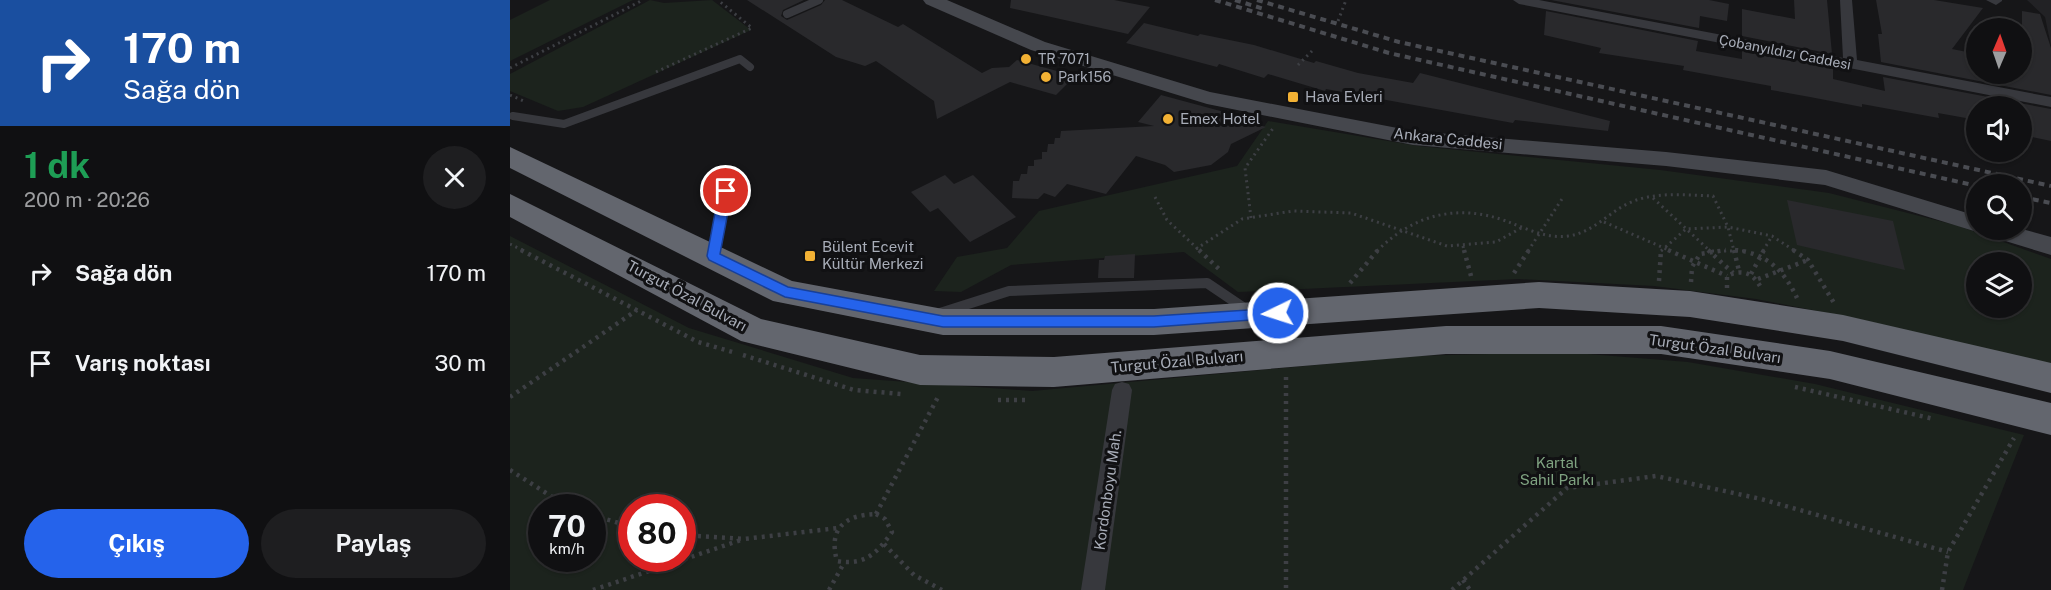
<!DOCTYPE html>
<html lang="tr">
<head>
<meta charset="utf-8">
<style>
	body { margin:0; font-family:"Public Sans",sans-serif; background:#1e1e20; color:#f1f3f6; height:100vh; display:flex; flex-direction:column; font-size:22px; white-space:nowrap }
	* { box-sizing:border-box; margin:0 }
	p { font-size:20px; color:#9c9d9f }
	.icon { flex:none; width:33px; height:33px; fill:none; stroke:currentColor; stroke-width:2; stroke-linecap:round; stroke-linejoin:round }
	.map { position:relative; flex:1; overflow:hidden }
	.side { display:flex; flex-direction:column; background:#101012; width:510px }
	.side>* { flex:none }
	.hud { background:#1a4fa0; color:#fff; overflow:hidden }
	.needle { width:39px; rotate:2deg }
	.buttons { position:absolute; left:1456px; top:18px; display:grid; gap:12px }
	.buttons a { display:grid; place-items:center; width:66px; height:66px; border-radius:50%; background:#101012; box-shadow:0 2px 4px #0004,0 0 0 2px #303032; font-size:30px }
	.speed { position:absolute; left:18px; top:494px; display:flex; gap:12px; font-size:30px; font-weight:700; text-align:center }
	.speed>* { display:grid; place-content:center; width:78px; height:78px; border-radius:50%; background:#101012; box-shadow:0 2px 4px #0004,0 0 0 2px #303032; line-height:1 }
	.speed small { font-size:15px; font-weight:400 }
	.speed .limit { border:9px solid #d22; background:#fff; color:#111 }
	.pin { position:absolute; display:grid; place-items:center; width:51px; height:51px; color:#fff; margin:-26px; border:3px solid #fff; border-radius:50%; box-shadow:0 2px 6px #0007 }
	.me { position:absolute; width:66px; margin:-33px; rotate:266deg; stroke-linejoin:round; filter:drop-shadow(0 0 4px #0008) }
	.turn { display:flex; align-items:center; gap:21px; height:126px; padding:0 24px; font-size:27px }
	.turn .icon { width:78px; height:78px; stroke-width:2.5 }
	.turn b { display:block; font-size:42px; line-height:51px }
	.round { display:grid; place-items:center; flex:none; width:63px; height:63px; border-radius:32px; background:#1e1e20 }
	.head { display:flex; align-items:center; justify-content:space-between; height:102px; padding:0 24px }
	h1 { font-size:36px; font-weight:700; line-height:45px; color:#1e9e55 }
	.action { display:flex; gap:12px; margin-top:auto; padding:12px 24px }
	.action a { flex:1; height:69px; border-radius:36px; background:#2563eb; color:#fff; font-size:24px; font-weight:700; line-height:69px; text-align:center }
	.action a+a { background:#1e1e20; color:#f1f3f6 }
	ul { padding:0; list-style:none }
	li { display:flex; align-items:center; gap:18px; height:90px; padding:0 24px }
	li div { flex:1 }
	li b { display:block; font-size:22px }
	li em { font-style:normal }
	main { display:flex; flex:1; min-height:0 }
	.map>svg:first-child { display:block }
</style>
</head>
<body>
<main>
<section class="side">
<div class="hud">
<div class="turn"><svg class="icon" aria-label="right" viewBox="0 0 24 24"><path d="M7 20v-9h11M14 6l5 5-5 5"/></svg><div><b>170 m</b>Sağa dön</div></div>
</div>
<div class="head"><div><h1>1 dk</h1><p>200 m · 20:26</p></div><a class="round"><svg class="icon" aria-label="close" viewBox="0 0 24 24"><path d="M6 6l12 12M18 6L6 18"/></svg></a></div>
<ul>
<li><svg class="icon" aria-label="right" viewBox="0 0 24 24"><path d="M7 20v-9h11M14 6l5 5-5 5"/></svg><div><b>Sağa dön</b></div><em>170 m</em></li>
<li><svg class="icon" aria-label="arrive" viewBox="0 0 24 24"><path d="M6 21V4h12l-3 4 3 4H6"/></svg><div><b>Varış noktası</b></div><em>30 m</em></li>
</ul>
<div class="action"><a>Çıkış</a><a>Paylaş</a></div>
</section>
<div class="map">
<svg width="1541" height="590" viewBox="0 0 1541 590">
	<rect width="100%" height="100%" fill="#161618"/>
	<!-- built -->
	<polygon fill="#222225" points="1517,0 1541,0 1541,46 1535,17"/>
	<!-- green -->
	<g fill="#1c231d" fill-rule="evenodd">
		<polygon points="40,0 123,0 0,61 0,20"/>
		<polygon points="140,0 154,3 202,0 241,30 73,107 48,111 0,91 0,74"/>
		<path d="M758,121L908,146L1150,170L1319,193L1449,226L1541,259V365L1353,320L1246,299L1144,286L1008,279L728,292L674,252L501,265L451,292L424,291L447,257L497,248L529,211L727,166ZM1467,262H1512V308H1467Z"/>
		<path d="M0,236L179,328L343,378L522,391L903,356L1053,352L1178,362L1305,384L1514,435L1453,590H0ZM32,507H82V558H32ZM122,507H172V558H122Z"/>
	</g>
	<!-- building -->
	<g fill="#29292c">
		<polygon points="237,0 294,0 273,10 271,16 277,20 311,5 315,0 332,0 388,27 393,24 472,73 482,68 499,67 507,60 565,76 546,95 500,82 427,119 424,101 366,61 355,66 326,57"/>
		<polygon points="501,0 604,0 640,7 618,34 500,8"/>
		<polygon points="1041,0 1199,0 1219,4 1217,21 1190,16 1189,28"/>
		<polygon points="1284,0 1317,0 1322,54 1232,36 1232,9 1285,19"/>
		<polygon points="1366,0 1424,0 1473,8 1442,49 1467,54 1467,74 1512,74 1512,11 1530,14 1541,48 1541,95 1371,62 1368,34 1372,34"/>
		<polygon points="1036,11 1188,41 1186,51 1232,59 1232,50 1323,67 1323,79 1375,91 1373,77 1541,109 1541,141 1512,135 1512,106 1467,106 1467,120 1428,113 1429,118 1352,104 1352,107 1300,97 1261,90 1261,86 1173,70 1174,66 1089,53 1091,48 1034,35"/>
		<polygon points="634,23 688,36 690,34 744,45 804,63 806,61 848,73 903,83 910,73 1100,121 1098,131 1005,120 1003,123 816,89 815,91 758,74 754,78 709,64 707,67 616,43"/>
		<polygon points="651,95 729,116 727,119 756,127 721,144 718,152 701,165 664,172 655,165 626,156 596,194 557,184 545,197 534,193 528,199 502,198 503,181 509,181 511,174 517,174 518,166 524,166 524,160 532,159 532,152 537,152 538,144 544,144 545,138 550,138 551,131 644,126 628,122"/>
		<polygon points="435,175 444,184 463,175 506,217 460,242 428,208 420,212 401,192"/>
		<polygon points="1277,200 1383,221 1395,270 1287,245"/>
		<polygon points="625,254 624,278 588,278 589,260 594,260 595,256"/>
	</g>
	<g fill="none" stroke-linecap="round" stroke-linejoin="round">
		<!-- path-far1 -->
		<g stroke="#3d3f44" stroke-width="3" stroke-dasharray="2 4" stroke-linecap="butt">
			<polyline points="828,21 836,0"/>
			<polyline points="788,65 802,51"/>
			<polyline points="0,68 133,0"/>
			<polyline points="146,72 242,28 208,0"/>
			<polyline points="0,95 16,102"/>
			<polyline points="645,197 657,220 690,251"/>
			<polyline points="1143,198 1200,251"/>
			<polyline points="741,218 735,168 764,127"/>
			<polyline points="1094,222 1161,251"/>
			<polyline points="0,244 14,251"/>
			<polyline points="953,246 954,251"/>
			<polyline points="686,249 732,219 783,211 841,213 937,246 986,242 1013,227"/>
			<path d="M867,251C903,215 947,203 996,221C1015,228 1036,239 1058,236C1082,233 1097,214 1117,204C1143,191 1175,195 1203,196L1218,227L1224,251"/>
			<polyline points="1018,251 1052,199"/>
			<polyline points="1151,251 1176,229 1218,227 1262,236 1285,251"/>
			<polyline points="1202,251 1237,251"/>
			<polyline points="1253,251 1262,236"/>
		</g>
		<!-- path -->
		<g stroke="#3d3f44" stroke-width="4.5" stroke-dasharray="3 5" stroke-linecap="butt">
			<polyline points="11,250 188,342 226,353"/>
			<polyline points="689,250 709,269"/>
			<polyline points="954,250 961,276"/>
			<polyline points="1158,250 1217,276"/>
			<polyline points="1198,250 1223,273"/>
			<polyline points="1224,250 1229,271"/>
			<path d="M1225,250C1256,253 1274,270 1287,298"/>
			<polyline points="1283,250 1298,260 1324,303"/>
			<polyline points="1004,273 1019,250"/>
			<polyline points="1241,274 1254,250"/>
			<polyline points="1248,279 1298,260"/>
			<polyline points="1149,281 1151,250"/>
			<polyline points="1181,282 1182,267 1190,254 1216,250"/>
			<polyline points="840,283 868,250"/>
			<path d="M1217,288V276C1233,268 1245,274 1252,290"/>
			<polyline points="233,355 344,390 391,394"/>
			<polyline points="776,377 776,590"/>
			<polyline points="1285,387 1424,419"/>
			<polyline points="0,397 127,310"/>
			<polyline points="488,400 517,400"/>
			<polyline points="0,470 58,507"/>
			<path d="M366,514L375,519L382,532C367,553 355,566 327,561C318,528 335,515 366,514Z"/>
			<polyline points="366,514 428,397"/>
			<polyline points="82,515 122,527"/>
			<polyline points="172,535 234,539 328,528"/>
			<polyline points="374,544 404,575 432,590"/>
			<polyline points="953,580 960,590"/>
			<polyline points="83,590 234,539"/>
			<polyline points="319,590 334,563"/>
			<polyline points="942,590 1057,488 1146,476 1251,499 1438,552"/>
			<polyline points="1432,590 1438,552 1504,438"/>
		</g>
		<!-- lane-far1 -->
		<g stroke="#37383d" stroke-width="8">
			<polyline points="277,14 309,0"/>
			<polyline points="3,116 54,124 230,59 240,67"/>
			<polyline points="204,251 216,191"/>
		</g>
		<!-- lane -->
		<g stroke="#37383d" stroke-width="10">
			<polyline points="203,256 204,250"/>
			<polyline points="430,313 499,291 697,283 737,310"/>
		</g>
		<!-- street -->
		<g fill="#37383d" fill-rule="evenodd">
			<polygon points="1003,0 1029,0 1333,58 1330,0 1342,0 1347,60 1541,97 1541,107 1009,4"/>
			<polygon points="1476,0 1492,0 1492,1 1486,5"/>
			<polygon points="612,382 619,384 622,390 595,590 571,590 602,390 605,384"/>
		</g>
		<!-- secondary -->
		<polygon fill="#45474d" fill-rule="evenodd" points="413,0 437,0 535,42 700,92 903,131 1156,152 1316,170 1467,216 1467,230 1512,229 1541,237 1541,255 1479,236 1475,230 1467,232 1315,185 1156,166 903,145 697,104 521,50 416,4"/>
		<!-- highway -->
		<g fill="#63666e" fill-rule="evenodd">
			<polygon points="0,147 282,281 433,309 644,309 1029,282 1180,291 1333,315 1541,363 1541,393 1333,341 1180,317 1029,308 644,335 433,335 263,301 0,168"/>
			<polygon points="0,194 251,319 410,355 544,357 936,326 1151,326 1320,351 1541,403 1541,435 1320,379 1151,354 936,354 544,387 410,385 231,341 0,217"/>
		</g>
		<!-- rail -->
		<g stroke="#4a4c52" stroke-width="4" stroke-dasharray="6 5" stroke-linecap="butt">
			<polyline points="705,0 879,53 1467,186"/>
			<polyline points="725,0 754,9"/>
			<polyline points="747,0 889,42 1541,186"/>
			<polyline points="1512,197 1541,203"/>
		</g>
	</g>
	<!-- route -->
	<polygon fill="#2563eb" stroke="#184099" stroke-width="1.5" points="216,186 222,191 210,254 278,287 433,316 644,316 768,308 775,313 768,318 644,327 433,327 275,297 199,260 197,256 209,191"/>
	<!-- markers -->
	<g fill="#f2b134" stroke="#111113" stroke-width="2">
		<circle cx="516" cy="59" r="6"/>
		<circle cx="536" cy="77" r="6"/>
		<rect x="777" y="91" width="12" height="12" rx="3"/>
		<circle cx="658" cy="119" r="6"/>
		<rect x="294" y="250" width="12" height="12" rx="3"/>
	</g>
	<g text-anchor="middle" stroke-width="6" stroke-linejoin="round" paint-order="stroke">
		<!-- far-street labels -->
		<g font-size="14" fill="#a8adb8" stroke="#111113">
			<text transform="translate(1275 52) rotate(11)" y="5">Çobanyıldızı Caddesi</text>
		</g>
		<!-- far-poi labels -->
		<g font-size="14" fill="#a8adb8" stroke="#111113" text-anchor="start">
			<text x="528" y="64">TR 7071</text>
			<text x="548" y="82">Park156</text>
		</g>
		<!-- poi labels -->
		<g font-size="15" fill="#a8adb8" stroke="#111113" text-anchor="start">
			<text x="795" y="102">Hava Evleri</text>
			<text x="670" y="124">Emex Hotel</text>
			<text x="312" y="252">Bülent Ecevit<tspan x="312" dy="17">Kültür Merkezi</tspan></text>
		</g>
		<!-- street labels -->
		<g font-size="15" fill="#a8adb8" stroke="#111113">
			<text transform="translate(938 139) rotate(6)" y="5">Ankara Caddesi</text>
			<text transform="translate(177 296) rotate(28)" y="5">Turgut Özal Bulvarı</text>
			<text transform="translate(1205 349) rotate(8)" y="5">Turgut Özal Bulvarı</text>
			<text transform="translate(667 362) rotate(-5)" y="5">Turgut Özal Bulvarı</text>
			<text transform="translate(598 490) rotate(-82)" y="5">Kordonboyu Mah.</text>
		</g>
		<!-- park labels -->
		<g font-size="15" fill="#7fa381" stroke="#111113">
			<text x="1047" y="468">Kartal<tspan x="1047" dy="17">Sahil Parkı</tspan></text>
		</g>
	</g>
</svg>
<div class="buttons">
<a><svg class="needle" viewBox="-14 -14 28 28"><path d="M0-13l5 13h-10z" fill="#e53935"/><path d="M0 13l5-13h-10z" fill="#9c9d9f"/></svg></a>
<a><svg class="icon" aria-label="sound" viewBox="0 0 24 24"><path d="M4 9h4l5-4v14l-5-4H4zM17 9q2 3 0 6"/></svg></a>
<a><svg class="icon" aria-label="search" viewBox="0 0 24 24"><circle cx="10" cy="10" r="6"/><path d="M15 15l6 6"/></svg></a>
<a><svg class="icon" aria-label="layers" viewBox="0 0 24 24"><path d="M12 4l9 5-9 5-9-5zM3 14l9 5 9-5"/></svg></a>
</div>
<div class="speed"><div>70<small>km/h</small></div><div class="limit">80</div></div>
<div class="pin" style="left:216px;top:191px;background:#d93025"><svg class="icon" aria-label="arrive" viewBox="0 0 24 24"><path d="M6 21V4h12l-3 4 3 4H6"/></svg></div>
<svg class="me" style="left:768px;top:313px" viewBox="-20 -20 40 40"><circle r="17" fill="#2563eb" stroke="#fff" stroke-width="3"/><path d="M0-11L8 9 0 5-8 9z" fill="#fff"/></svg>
</div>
</main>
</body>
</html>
